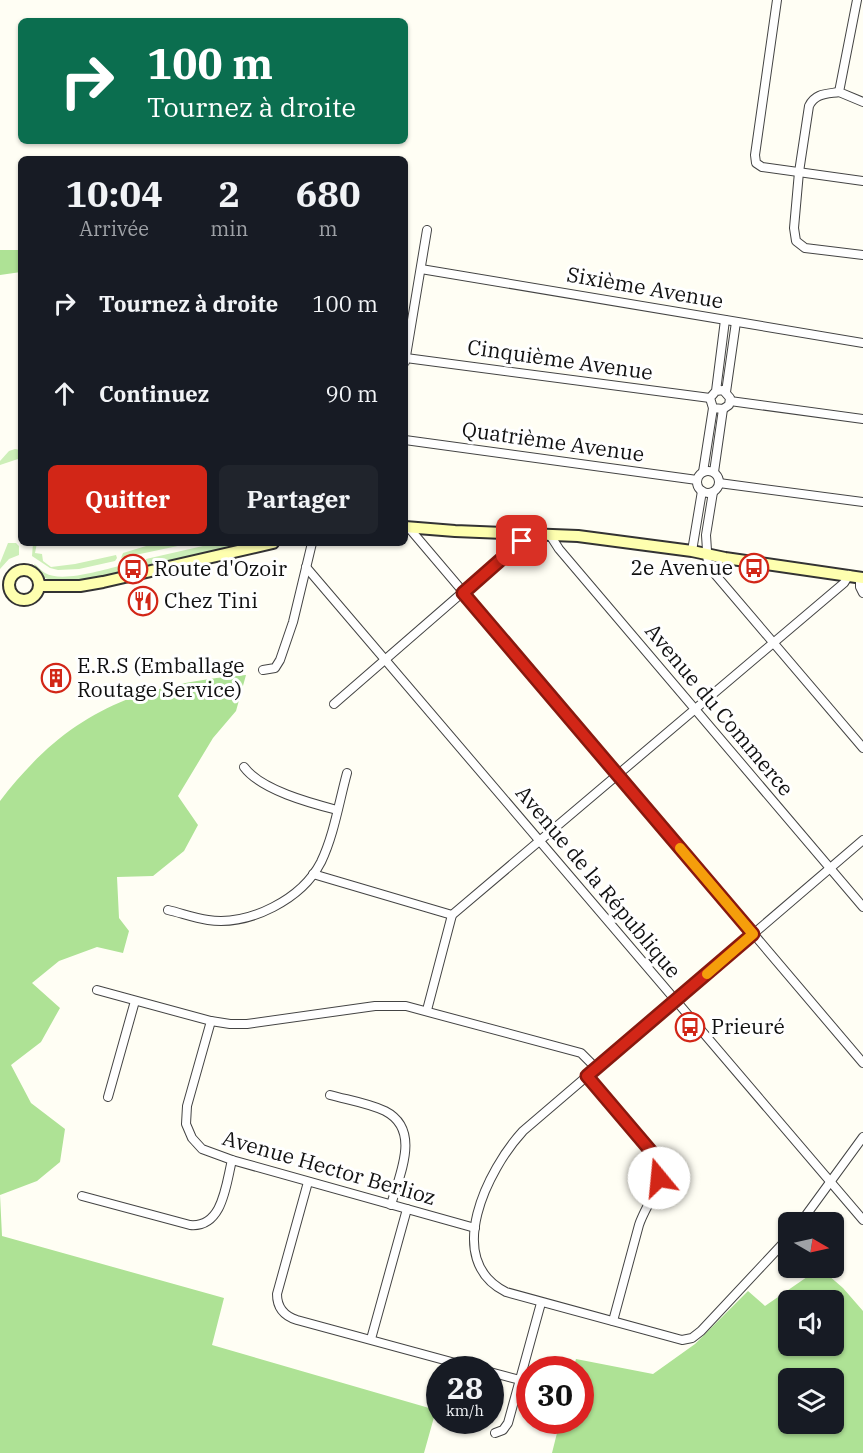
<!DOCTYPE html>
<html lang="fr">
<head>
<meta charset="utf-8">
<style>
	body { margin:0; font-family:"IBM Plex Serif",serif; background:#20242c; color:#f1f3f6; height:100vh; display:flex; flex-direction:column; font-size:22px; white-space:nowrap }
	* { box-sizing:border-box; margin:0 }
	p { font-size:20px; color:#9ea1a6 }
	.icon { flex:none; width:33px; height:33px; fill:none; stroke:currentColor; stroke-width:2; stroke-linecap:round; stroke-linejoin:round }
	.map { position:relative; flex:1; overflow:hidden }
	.panel { position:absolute; left:18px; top:156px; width:390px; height:390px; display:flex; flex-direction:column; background:#171b24; border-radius:9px; box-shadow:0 2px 4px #0004 }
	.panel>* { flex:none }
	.banner { position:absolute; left:18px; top:18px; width:390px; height:126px; border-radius:9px; box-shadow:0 2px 4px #0004; background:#0b6e4f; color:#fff; overflow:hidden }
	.needle { width:39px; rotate:99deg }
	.fabs { position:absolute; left:778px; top:1212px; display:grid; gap:12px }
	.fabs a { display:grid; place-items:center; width:66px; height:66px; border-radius:9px; background:#171b24; box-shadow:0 2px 4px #0004; font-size:30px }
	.speed { position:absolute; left:426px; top:1356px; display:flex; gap:12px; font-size:30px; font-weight:700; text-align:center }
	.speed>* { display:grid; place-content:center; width:78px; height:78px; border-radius:50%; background:#171b24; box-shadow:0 2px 4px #0004; line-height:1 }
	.speed small { font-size:15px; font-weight:400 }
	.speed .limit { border:9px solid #d22; background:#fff; color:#111 }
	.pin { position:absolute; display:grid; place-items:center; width:51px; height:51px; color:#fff; margin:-26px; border-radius:12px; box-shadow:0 3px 9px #0006 }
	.me { position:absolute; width:66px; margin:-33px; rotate:343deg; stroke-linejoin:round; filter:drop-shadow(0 0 4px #0008) }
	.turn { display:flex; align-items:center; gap:21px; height:126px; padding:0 30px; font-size:27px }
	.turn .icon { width:78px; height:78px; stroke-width:2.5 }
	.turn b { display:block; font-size:42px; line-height:51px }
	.eta { display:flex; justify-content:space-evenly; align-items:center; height:102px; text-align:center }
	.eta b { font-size:36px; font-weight:700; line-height:42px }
	.primary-button { display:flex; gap:12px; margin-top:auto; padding:12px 30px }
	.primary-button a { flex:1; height:69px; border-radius:9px; background:#d22617; color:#fff; font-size:24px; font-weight:700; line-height:69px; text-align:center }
	.primary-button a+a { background:#20242c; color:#f1f3f6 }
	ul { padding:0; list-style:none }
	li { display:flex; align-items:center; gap:18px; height:90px; padding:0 30px }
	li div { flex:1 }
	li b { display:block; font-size:22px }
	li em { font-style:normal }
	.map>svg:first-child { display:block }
</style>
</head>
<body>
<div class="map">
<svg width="863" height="1453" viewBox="0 0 863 1453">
	<rect width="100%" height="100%" fill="#fffef4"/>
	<!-- green -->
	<g fill="#cdefb8">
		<polygon points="15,449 21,450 21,458 0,465 0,461 9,451"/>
		<polygon points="8,543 16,543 19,546 19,555 9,559 0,569 0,563"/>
		<polygon points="33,543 37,543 35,553 42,554 43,561 51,567 75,564 116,555 117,558 115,561 79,569 58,570 50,568 32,556"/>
		<polygon points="156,543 192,543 121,558 123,553"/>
		<polygon points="216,543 255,543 147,568 146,559"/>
		<path d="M34,564C38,566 40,570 45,573C62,583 101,570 120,566L121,573C102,577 58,588 42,576C38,573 36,568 34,564Z"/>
	</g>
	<!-- forest -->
	<g fill="#aee295" fill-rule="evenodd">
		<polygon points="0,250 21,250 21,272 0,275"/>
		<path d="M246,675L236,711L213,738L178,796L198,825L184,851L153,876L117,877L119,918L129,931L123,953L97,947L59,961L32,983L60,1008L41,1042L11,1065L31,1103L65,1129L60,1162L37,1181L0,1195L2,1236L224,1298L212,1345L436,1410L424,1453H0V801C68,712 137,684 246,675Z"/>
		<path d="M820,1268L843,1288L863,1311V1453H552L560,1421L580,1420V1370L573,1369L576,1359L653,1374L695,1344L748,1291L765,1306ZM789,1300H834V1346H789ZM789,1378H834V1424H789Z"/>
	</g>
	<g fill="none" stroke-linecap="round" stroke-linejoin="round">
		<!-- street casing -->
		<g stroke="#444" stroke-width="10">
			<g id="street">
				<polyline points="777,0 755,155 756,163 762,167 863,181"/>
				<polyline points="857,0 839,92 863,102"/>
				<path d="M839,92C827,94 815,93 809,106L799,172L794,228L796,241L805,248L863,255"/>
				<polyline points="421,269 863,343"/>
				<polyline points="406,358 710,398"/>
				<polyline points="405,362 427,230"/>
				<polyline points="716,391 723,390 730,398 729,405 723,409 713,408 710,398 716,391 725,320"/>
				<polyline points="726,392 736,322"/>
				<polyline points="730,401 863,419"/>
				<polyline points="405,440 697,480"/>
				<circle cx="708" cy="482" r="11"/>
				<polyline points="703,472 713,408"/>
				<polyline points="714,472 723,409"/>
				<polyline points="719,483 863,502"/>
				<polyline points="713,492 706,535 708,566 863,748"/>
				<polyline points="409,528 863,1063"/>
				<polyline points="550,535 559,549 863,907"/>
				<polyline points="692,551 702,491"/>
				<polyline points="306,567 863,1220"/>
				<polyline points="860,577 860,587 863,593"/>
				<polyline points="263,670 275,668 280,660 293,622 312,543"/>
				<polyline points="334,704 531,533"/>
				<path d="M244,767C261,790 310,803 337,810"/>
				<polyline points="313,874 452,915"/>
				<path d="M168,910C181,913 194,918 208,920C250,926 302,899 321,862C334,835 339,802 347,773"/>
				<polyline points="97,990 211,1021 230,1024 247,1024 375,1006 406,1006 581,1053 596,1068"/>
				<polyline points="427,1010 452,915 844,583 849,575"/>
				<polyline points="211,1021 187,1106 186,1124 192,1138 202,1149 232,1160 475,1228"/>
				<path d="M587,1075L655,1156C669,1179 646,1203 639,1225L613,1321"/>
				<path d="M330,1095C348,1100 368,1103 385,1111C422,1130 399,1175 391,1205"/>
				<polyline points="108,1097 135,1001"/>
				<path d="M308,1182L277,1294C277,1308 284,1316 297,1320L481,1370"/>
				<path d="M82,1196L190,1225C223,1228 226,1184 232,1160"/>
				<polyline points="801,1222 863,1137"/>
				<path d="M789,1237L701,1331L692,1338L682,1340L506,1292C442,1260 488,1169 523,1131L863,840"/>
				<polyline points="371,1339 407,1209"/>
				<polyline points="490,1372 520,1380"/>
				<polyline points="495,1433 503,1430 508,1423 541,1303"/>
			</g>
		</g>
		<!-- secondary casing -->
		<g stroke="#333" stroke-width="14">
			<g id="secondary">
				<polyline points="405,527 455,531 578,536 692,551 725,558 863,578"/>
				<circle cx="24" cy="585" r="15"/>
				<polyline points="39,586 80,586 103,582 273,543"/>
			</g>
		</g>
		<!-- street -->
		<use href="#street" stroke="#fff" stroke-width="8"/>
		<!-- secondary -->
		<use href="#secondary" stroke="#feffaf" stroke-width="10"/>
	</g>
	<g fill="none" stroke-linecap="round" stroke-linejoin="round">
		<!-- route casing -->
		<g stroke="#88190f" stroke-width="15">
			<polyline id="route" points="522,541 463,593 753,934 587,1076 655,1156 659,1165 659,1178"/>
		</g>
		<!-- route -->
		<use href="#route" stroke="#d22617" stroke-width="10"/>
		<!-- slow -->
		<polyline stroke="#f59e0b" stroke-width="10" points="680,848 753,934 707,974"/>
	</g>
	<!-- icons -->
	<defs>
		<g id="bus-ring" transform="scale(1.5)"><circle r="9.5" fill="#fff" stroke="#d22617" stroke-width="1.5"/><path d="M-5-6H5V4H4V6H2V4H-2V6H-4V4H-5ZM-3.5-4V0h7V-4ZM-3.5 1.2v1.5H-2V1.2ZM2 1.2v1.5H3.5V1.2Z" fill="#d22617"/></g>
		<g id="restaurant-ring" transform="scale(1.5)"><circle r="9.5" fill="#fff" stroke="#d22617" stroke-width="1.5"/><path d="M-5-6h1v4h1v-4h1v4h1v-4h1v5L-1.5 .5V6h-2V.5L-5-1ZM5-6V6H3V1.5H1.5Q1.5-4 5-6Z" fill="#d22617"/></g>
		<g id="building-ring" transform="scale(1.5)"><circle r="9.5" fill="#fff" stroke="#d22617" stroke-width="1.5"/><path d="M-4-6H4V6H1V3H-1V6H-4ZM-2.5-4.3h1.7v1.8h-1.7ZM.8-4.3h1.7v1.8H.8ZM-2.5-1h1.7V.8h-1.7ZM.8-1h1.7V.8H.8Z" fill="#d22617"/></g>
	</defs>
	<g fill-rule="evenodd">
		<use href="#bus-ring" x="754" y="568"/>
		<use href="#bus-ring" x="133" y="569"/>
		<use href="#restaurant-ring" x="143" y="601"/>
		<use href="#building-ring" x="56" y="678"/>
		<use href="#bus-ring" x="690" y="1027"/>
	</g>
	<g text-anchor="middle" stroke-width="6" stroke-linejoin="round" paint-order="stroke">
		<!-- street labels -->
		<g font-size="21" fill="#111" stroke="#fff">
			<text transform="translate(645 288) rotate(10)" y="7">Sixième Avenue</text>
			<text transform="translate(560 360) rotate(8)" y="7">Cinquième Avenue</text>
			<text transform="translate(553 442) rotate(8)" y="7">Quatrième Avenue</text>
			<text transform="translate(719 710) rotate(50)" y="7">Avenue du Commerce</text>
			<text transform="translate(598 882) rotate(50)" y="7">Avenue de la République</text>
			<text transform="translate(329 1168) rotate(16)" y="7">Avenue Hector Berlioz</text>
		</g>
		<!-- poi labels -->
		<g font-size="21" fill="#111" stroke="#fff" text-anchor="start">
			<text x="733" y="575" text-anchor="end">2e Avenue</text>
			<text x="154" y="576">Route d'Ozoir</text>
			<text x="164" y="608">Chez Tini</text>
			<text x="77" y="673">E.R.S (Emballage<tspan x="77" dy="24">Routage Service)</tspan></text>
			<text x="711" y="1034">Prieuré</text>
		</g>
	</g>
</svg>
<div class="fabs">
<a><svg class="needle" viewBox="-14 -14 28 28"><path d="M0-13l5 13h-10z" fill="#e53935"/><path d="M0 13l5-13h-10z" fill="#9ea1a6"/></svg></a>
<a><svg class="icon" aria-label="sound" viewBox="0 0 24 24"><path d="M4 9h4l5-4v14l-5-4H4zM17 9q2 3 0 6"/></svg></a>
<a><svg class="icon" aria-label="layers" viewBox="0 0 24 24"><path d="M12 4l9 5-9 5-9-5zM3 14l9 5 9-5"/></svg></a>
</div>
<div class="speed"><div>28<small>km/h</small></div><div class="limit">30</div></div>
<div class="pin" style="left:522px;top:541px;background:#d93025"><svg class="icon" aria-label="arrive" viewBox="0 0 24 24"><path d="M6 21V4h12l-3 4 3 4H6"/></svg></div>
<svg class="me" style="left:659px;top:1178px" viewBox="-20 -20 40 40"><circle r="19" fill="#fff"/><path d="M0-13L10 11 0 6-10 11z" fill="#d22617"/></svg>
<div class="banner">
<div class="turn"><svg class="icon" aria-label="right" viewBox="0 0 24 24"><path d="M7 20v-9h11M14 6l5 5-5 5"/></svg><div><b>100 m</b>Tournez à droite</div></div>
</div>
<section class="panel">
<div class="eta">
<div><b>10:04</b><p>Arrivée</p></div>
<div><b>2</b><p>min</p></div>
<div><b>680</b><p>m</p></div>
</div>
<ul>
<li><svg class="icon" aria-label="right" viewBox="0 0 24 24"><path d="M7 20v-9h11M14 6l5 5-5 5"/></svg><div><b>Tournez à droite</b></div><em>100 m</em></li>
<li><svg class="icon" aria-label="ahead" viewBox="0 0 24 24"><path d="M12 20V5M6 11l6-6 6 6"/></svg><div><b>Continuez</b></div><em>90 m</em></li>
</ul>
<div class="primary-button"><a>Quitter</a><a>Partager</a></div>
</section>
</div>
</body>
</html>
